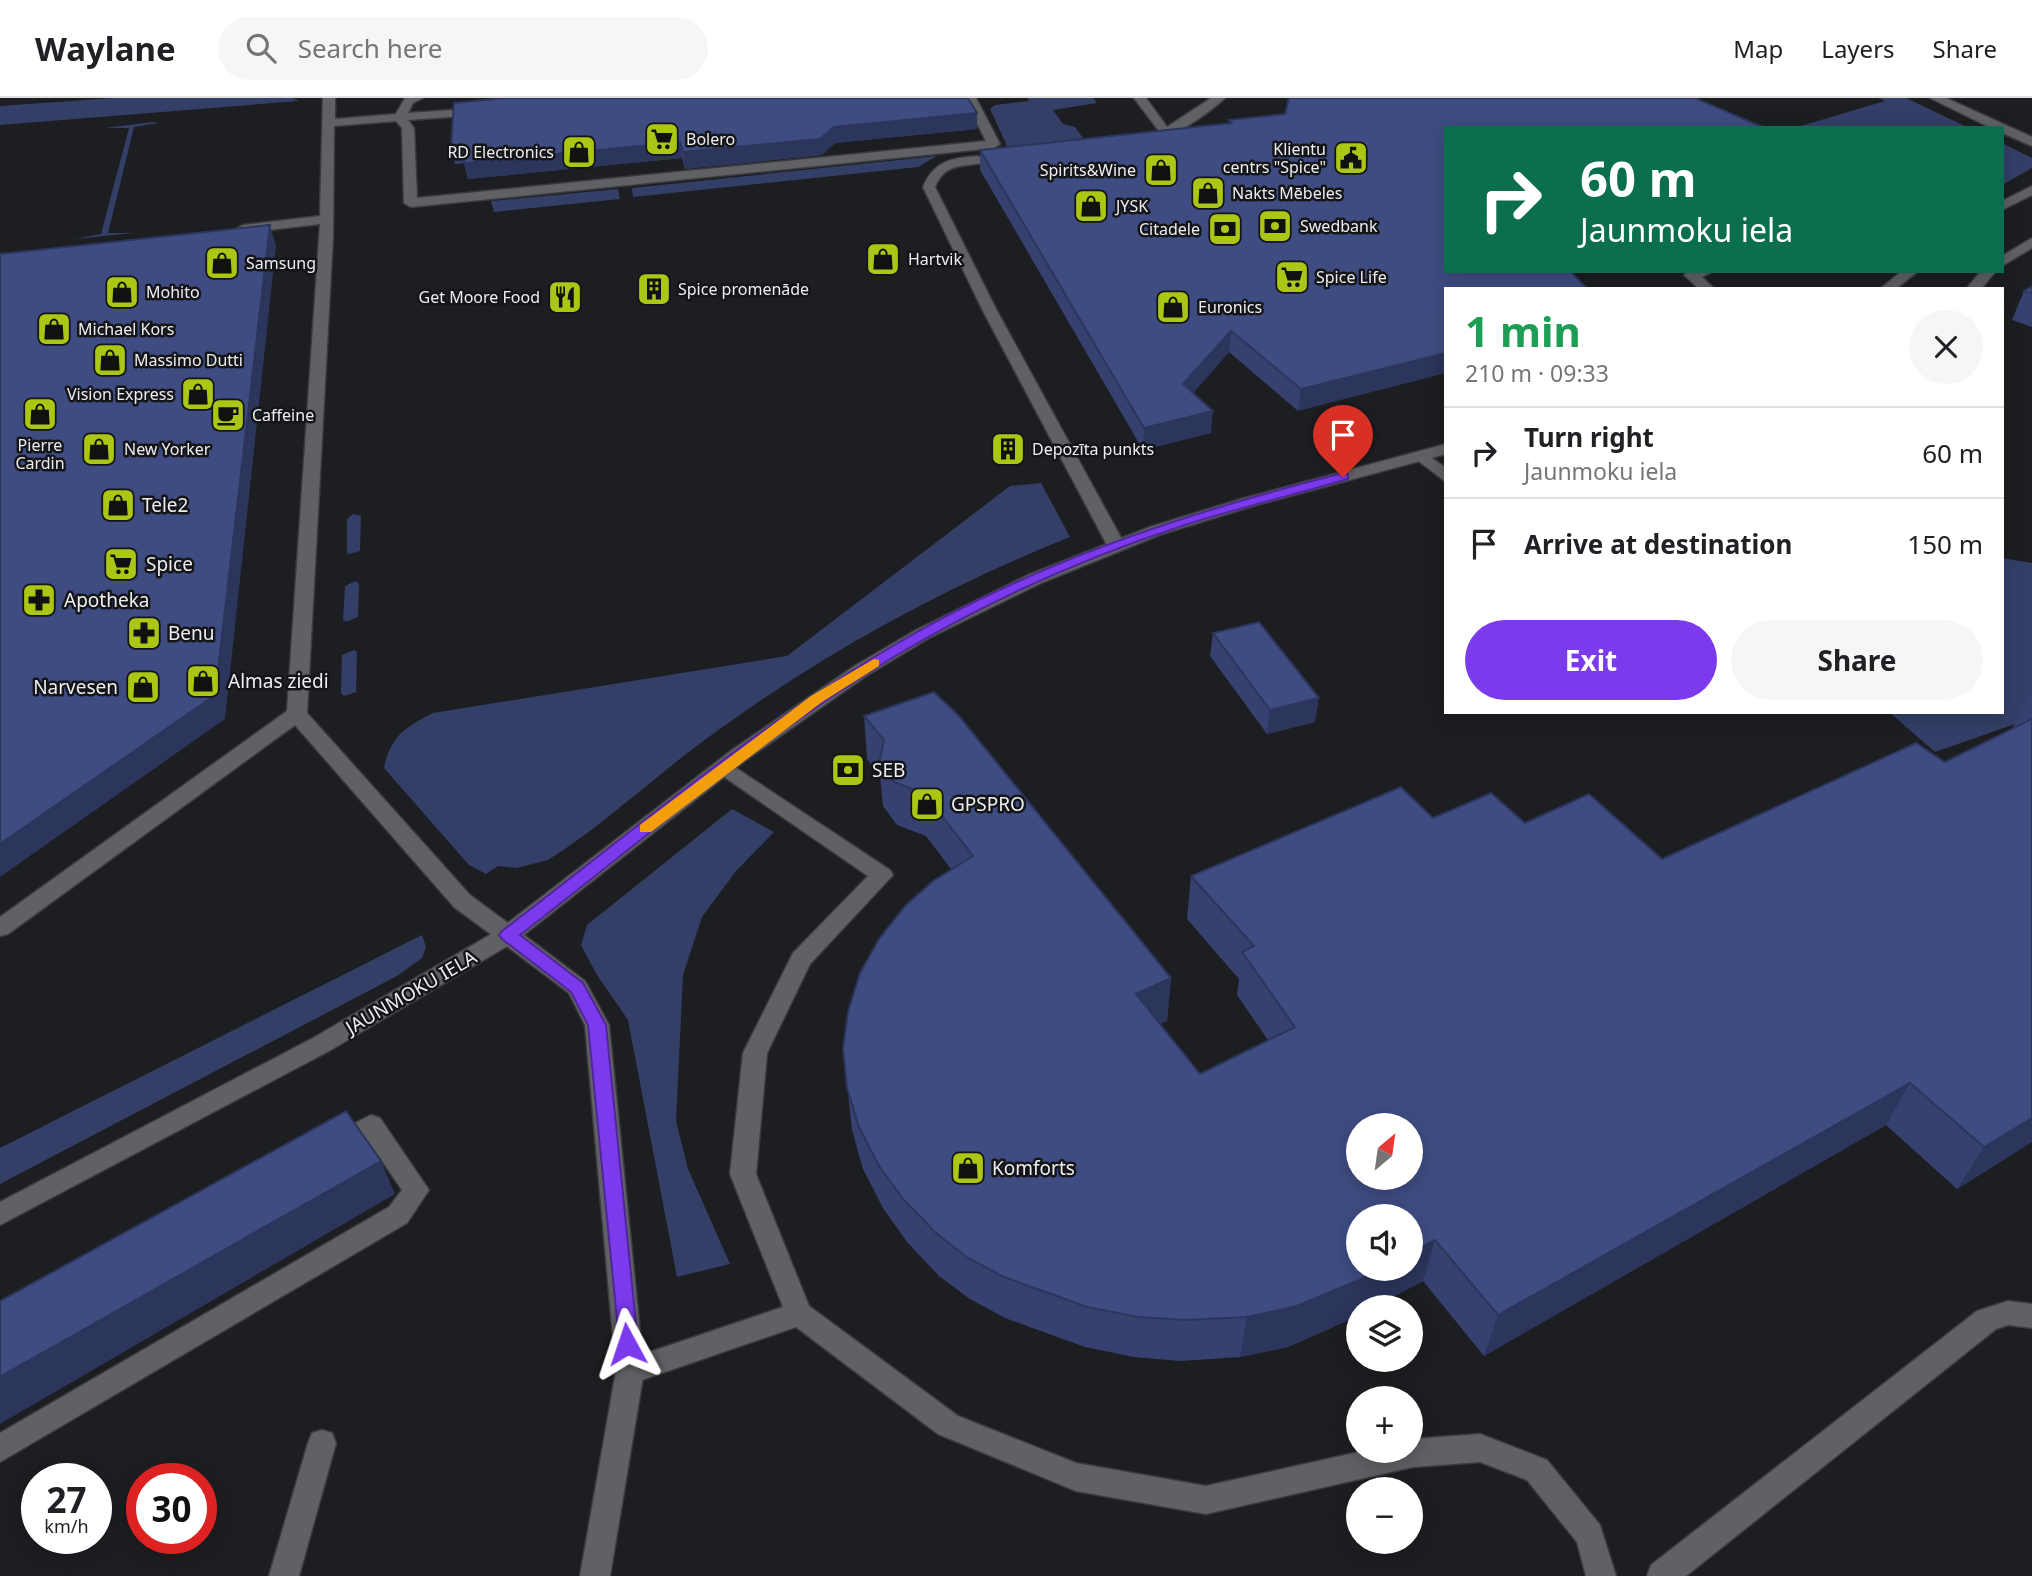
<!DOCTYPE html>
<html lang="en">
<head>
<meta charset="utf-8">
<style>
	body { margin:0; font-family:"Noto Sans",sans-serif; background:#f6f6f6; color:#202124; height:100vh; display:flex; flex-direction:column; font-size:26px; white-space:nowrap }
	* { box-sizing:border-box; margin:0 }
	p { font-size:23px; color:#757577 }
	.icon { flex:none; width:38px; height:38px; fill:none; stroke:currentColor; stroke-width:2; stroke-linecap:round; stroke-linejoin:round }
	.map { position:relative; flex:1; overflow:hidden }
	.details { position:absolute; left:1444px; top:189px; width:560px; height:427px; display:flex; flex-direction:column; background:#fff; border-radius:0px; box-shadow:0 4px 18px #0003 }
	.details>* { flex:none }
	.top-card { position:absolute; left:1444px; top:28px; width:560px; height:147px; border-radius:0px; box-shadow:0 4px 18px #0003; background:#0b6e4f; color:#fff; overflow:hidden }
	.needle { width:46px; rotate:29deg }
	.controls { position:absolute; left:1346px; top:1015px; display:grid; gap:14px }
	.controls a { display:grid; place-items:center; width:77px; height:77px; border-radius:50%; background:#fff; box-shadow:0 4px 18px #0003; font-size:35px }
	.speed { position:absolute; left:21px; top:1365px; display:flex; gap:14px; font-size:35px; font-weight:700; text-align:center }
	.speed>* { display:grid; place-content:center; width:91px; height:91px; border-radius:50%; background:#fff; box-shadow:0 4px 18px #0003; line-height:1 }
	.speed small { font-size:18px; font-weight:400 }
	.speed .limit { border:10px solid #d22; background:#fff; color:#111 }
	.pin { position:absolute; display:grid; place-items:center; width:60px; height:60px; color:#fff; margin:-72px -30px; border-radius:50% 50% 50% 0; rotate:-45deg; box-shadow:0 0 7px #0007 }
	.pin .icon { rotate:45deg }
	.me { position:absolute; width:77px; margin:-38px; rotate:355deg; stroke-linejoin:round; filter:drop-shadow(0 0 5px #0008) }
	.turn { display:flex; align-items:center; gap:24px; height:147px; padding:0 21px; font-size:32px }
	.turn .icon { width:91px; height:91px; stroke-width:2.5 }
	.turn b { display:block; font-size:49px; line-height:60px }
	.round { display:grid; place-items:center; flex:none; width:74px; height:74px; border-radius:37px; background:#f6f6f6 }
	.head { display:flex; align-items:center; justify-content:space-between; height:119px; padding:0 21px }
	h1 { font-size:42px; font-weight:700; line-height:52px; color:#1e9e55 }
	.button { display:flex; gap:14px; margin-top:auto; padding:14px 21px }
	.button a { flex:1; height:80px; border-radius:42px; background:#7c3aed; color:#fff; font-size:28px; font-weight:700; line-height:80px; text-align:center }
	.button a+a { background:#f6f6f6; color:#202124 }
	ul { padding:0; list-style:none }
	li { display:flex; align-items:center; gap:21px; height:91px; padding:0 21px; border-top:2px solid #e0e0e0 }
	li div { flex:1 }
	li b { display:block; font-size:26px }
	li em { font-style:normal }
	header { display:flex; align-items:center; gap:42px; box-sizing:border-box; height:98px; padding:0 35px; background:#fff; border-bottom:2px solid #e0e0e0 }
	header strong { font-size:33px }
	nav { display:flex; gap:38px; margin-inline-start:auto; font-size:24px }
	.search { width:490px; height:63px; background:#f6f6f6; display:flex; align-items:center; gap:18px; box-sizing:border-box; padding:0 24px; border-radius:38px; color:#757577; font-size:26px }
	.map>svg:first-child { display:block }
</style>
</head>
<body>
<header>
<strong>Waylane</strong>
<div class="search"><svg class="icon" aria-label="search" viewBox="0 0 24 24"><circle cx="10" cy="10" r="6"/><path d="M15 15l6 6"/></svg>Search here</div>
<nav><a>Map</a><a>Layers</a><a>Share</a></nav>
</header>
<div class="map">
<svg width="2032" height="1478" viewBox="0 0 2032 1478">
	<rect width="100%" height="100%" fill="#1d1e21"/>
	<!-- green -->
	<g fill="#343f68">
		<polygon points="113,0 293,0 299,3 0,27 0,8"/>
		<polygon points="1027,0 1093,0 1097,5 1053,12 1063,26 1075,29 1085,43 1009,52 990,11 995,7 1029,3"/>
		<polygon points="1879,0 1906,0 1969,30 1794,30 1885,3"/>
		<polygon points="153,24 159,25 134,29 108,135 134,135 74,141 101,136 129,30 105,30"/>
		<polygon points="2002,45 2032,60 2032,70 2002,87"/>
		<polygon points="937,58 918,69 633,99 632,90"/>
		<polygon points="618,91 620,101 494,114 491,103"/>
		<path d="M1041,385L1070,439C945,489 826,554 717,633C659,674 608,724 548,762L517,770L498,768L486,776L469,767L384,670C390,639 405,629 433,615L787,558L1010,388Z"/>
		<polygon points="353,416 361,418 360,453 350,456 347,455 347,421"/>
		<polygon points="2002,460 2032,465 2032,620 1935,654 1889,614 2002,614"/>
		<polygon points="356,483 359,486 358,519 346,524 343,521 345,488"/>
		<polygon points="354,552 357,554 356,594 344,598 341,595 342,557"/>
		<polygon points="732,711 774,734 736,773 702,819 683,877 676,1023 688,1071 730,1166 677,1179 628,922 597,877 581,847 587,827"/>
		<polygon points="422,837 426,849 422,860 397,878 0,1086 0,1050"/>
	</g>
	<g fill="none" stroke-linecap="round" stroke-linejoin="round">
		<!-- service casing -->
		<g stroke="#3a3b3d" stroke-width="3">
			<g id="service">
				<polygon points="323,0 335,0 335,21 396,16 405,0 423,0 413,5 408,15 483,10 485,13 479,17 408,22 414,30 417,100 986,43 964,0 976,0 1000,46 994,50 411,109 404,105 402,30 396,23 334,28 333,138 307,615 470,797 516,831 519,837 516,843 500,843 454,809 295,627 8,836 0,838 0,819 287,613 320,126 243,135 236,131 243,127 320,118"/>
				<path d="M1134,0H1146L1167,29L1211,0H1225C1210,15 1162,48 1141,45V39L1159,33Z"/>
				<path d="M978,58L984,62L982,65C961,69 945,65 935,89L996,211L1125,447L1122,451H1110L1107,447L982,211L923,89C934,63 951,60 978,58Z"/>
				<polygon points="1689,173 1714,173 1702,179 1715,191 1699,191 1684,177"/>
				<polygon points="724,662 890,772 893,777 810,866 767,955 756,1076 809,1208 958,1318 1076,1365 1206,1388 1363,1353 1410,1353 1413,1341 1480,1336 1547,1362 1600,1427 1616,1478 1586,1478 1577,1444 1527,1382 1480,1364 1413,1369 1206,1416 1076,1393 938,1336 796,1229 630,1286 620,1282 616,1273 620,1264 783,1209 730,1076 743,955 793,855 868,778 717,674 714,669 717,664"/>
				<polygon points="371,1017 380,1020 429,1092 407,1125 0,1364 0,1335 389,1109 402,1092 367,1041 335,1057 326,1054 323,1047 326,1040"/>
				<polygon points="2008,1203 2032,1206 2032,1230 2008,1227 1996,1231 1686,1478 1647,1478 1651,1467 1977,1213"/>
				<polygon points="322,1332 332,1335 336,1345 299,1478 269,1478 308,1345 312,1335"/>
			</g>
		</g>
		<!-- minor casing -->
		<g stroke="#3a3b3d" stroke-width="3">
			<g id="minor">
				<polygon points="1930,0 1946,0 2032,39 2032,48 2002,35 2002,30 1991,30"/>
				<polygon points="2032,140 2032,150 2002,168 2002,158"/>
				<polygon points="1981,173 1996,173 1981,191 1966,191"/>
				<polygon points="1422,353 1446,370 1446,384 1416,361 1416,355"/>
				<polygon points="508,829 516,831 585,883 609,927 644,1273 610,1478 580,1478 616,1273 585,927 569,895 500,843 497,837 500,831"/>
			</g>
		</g>
		<!-- tertiary casing -->
		<g stroke="#3a3b3d" stroke-width="3">
			<g id="tertiary">
				<polygon points="2032,88 2032,97 2002,112 2002,103"/>
				<polygon points="1902,173 1918,173 1896,191 1880,191"/>
				<polygon points="1446,346 1446,356 1253,408 1162,436 1041,485 929,540 866,578 746,662 516,843 329,953 0,1127 0,1104 313,940 500,831 732,652 853,569 916,532 1028,477 1150,429 1241,401"/>
			</g>
		</g>
		<!-- service -->
		<use href="#service" fill="#606165" fill-rule="evenodd"/>
		<!-- minor -->
		<use href="#minor" fill="#606165" fill-rule="evenodd"/>
		<!-- tertiary -->
		<use href="#tertiary" fill="#606165" fill-rule="evenodd"/>
	</g>
	<!-- wall -->
	<g fill="#364170">
		<polygon points="1229,22 1446,30 1298,313 1229,254 1193,295 1211,335 1143,352 980,72 980,52 1229,26"/>
		<polygon points="977,31 835,45 822,57 685,71 682,60 468,81 464,65 455,66 451,50"/>
		<polygon points="2032,188 2032,229 2012,222 2024,193"/>
		<polygon points="1213,535 1315,624 1267,636 1210,558"/>
		<polygon points="2032,593 2032,1044 1957,1091 1886,1027 1484,1258 1423,1183 1349,1222 1288,1249 1240,1259 1180,1263 1134,1259 1085,1249 1005,1220 970,1201 939,1178 907,1144 883,1110 863,1071 852,1032 843,950 951,771 926,738 897,727 883,708 880,677 867,661 864,618 1171,880 1167,923 1160,926 1200,976 1268,942 1237,897 1239,881 1187,821 1191,778 1433,720 1525,725 1662,761 1945,664 2014,630 2013,629"/>
	</g>
	<!-- shaded-wall -->
	<g fill="#2c355b">
		<polygon points="977,15 977,31 835,45 822,57 685,71 683,54 834,29"/>
		<polygon points="680,44 682,60 468,81 464,65"/>
		<polygon points="270,127 276,148 225,621 0,779 0,746"/>
		<polygon points="1231,233 1229,254 1182,308 1183,286"/>
		<polygon points="1446,255 1446,275 1298,313 1301,291"/>
		<polygon points="1213,313 1211,335 1143,352 1144,330"/>
		<polygon points="1319,600 1315,624 1267,636 1270,612"/>
		<polygon points="1171,880 1167,923 1133,939 1136,896"/>
		<polygon points="1910,985 1886,1027 1484,1258 1498,1217"/>
		<polygon points="2032,1020 2032,1044 1957,1091 1984,1049"/>
		<polygon points="381,1063 395,1096 0,1326 0,1279"/>
		<polygon points="1435,1142 1423,1183 1374,1209 1358,1209 1358,1218 1288,1249 1240,1259 1247,1219 1380,1171 1410,1171 1410,1155"/>
	</g>
	<!-- building -->
	<g fill="#3f4c82" stroke="#2c355b" stroke-width="2" fill-rule="evenodd">
		<polygon points="505,0 968,0 977,15 834,29 820,41 683,54 680,44 464,65 463,49 451,50 454,5"/>
		<polygon points="1289,0 1695,0 1765,30 1446,30 1446,173 1570,173 1588,191 1446,191 1446,255 1301,291 1231,233 1183,286 1213,313 1144,330 980,52 1232,25 1229,22 1285,16"/>
		<polygon points="270,127 215,597 0,746 0,156"/>
		<polygon points="2032,188 2032,196 2024,193"/>
		<polygon points="1259,524 1319,600 1270,612 1213,535"/>
		<path d="M934,594L959,618L1171,880L1136,896L1200,976L1295,929L1242,854L1254,848L1191,778L1401,689L1433,720L1491,695L1525,725L1589,696L1662,761L1916,645L1945,664L2032,621V1020L1984,1049L1910,985L1498,1217L1435,1142L1410,1155V1118H1358V1171H1380L1359,1182L1297,1208L1247,1219L1185,1222L1138,1219L1087,1209L1004,1179L968,1160L937,1136L904,1102L879,1068L859,1029L847,990L843,950L848,914L860,875L879,841L905,808L933,783L973,758L924,695L894,684L879,665L884,642L864,618ZM1358,1027H1410V1080H1358Z"/>
		<polygon points="346,1013 381,1063 0,1279 0,1203"/>
	</g>
	<!-- route -->
	<path fill="#7c3aed" stroke="#51269a" stroke-width="2" d="M1343,375L1348,376V381C1293,397 1238,410 1185,427C1086,459 986,504 897,557C763,638 643,742 520,837L583,885L606,927L638,1246L635,1252L627,1255L620,1252L588,927L571,894L502,841L499,837L502,833C628,737 750,633 886,552C1027,467 1185,415 1343,375Z"/>
	<!-- slow -->
	<polygon fill="#f59e0b" points="874,561 879,562 879,568 822,604 651,734 640,734 640,727 811,598"/>
	<!-- icons -->
	<defs>
		<g id="supermarket-square" transform="scale(1.75)"><rect x="-9" y="-9" width="18" height="18" rx="4" fill="#abc614" stroke="#141518"/><path d="M-6-5.5h2.5l.6 2H6L4.5 2H-2.5L-4.4-4H-6ZM-1.5 3.2a1.3 1.3 0 1 0 .1 0ZM3 3.2a1.3 1.3 0 1 0 .1 0Z" fill="#111"/></g>
		<g id="shop-square" transform="scale(1.75)"><rect x="-9" y="-9" width="18" height="18" rx="4" fill="#abc614" stroke="#141518"/><path d="M-5-2.5h2.3a2.7 3.5 0 0 1 5.4 0H5L5.5 6h-11ZM-1.5-2.5h3a1.5 2.3 0 0 0-3 0Z" fill="#111"/></g>
		<g id="civic-square" transform="scale(1.75)"><rect x="-9" y="-9" width="18" height="18" rx="4" fill="#abc614" stroke="#141518"/><path d="M-.6-6.5H3V-4.5H.6V-3L4-1V1h2V6H-6V1h2V-1L-.6-3ZM-1.2 2.5V6h2.4V2.5Z" fill="#111"/></g>
		<g id="bank-square" transform="scale(1.75)"><rect x="-9" y="-9" width="18" height="18" rx="4" fill="#abc614" stroke="#141518"/><path d="M-6-4H6V4H-6ZM0-2.3a2.3 2.3 0 1 0 0 4.6a2.3 2.3 0 1 0 0-4.6Z" fill="#111"/></g>
		<g id="building-square" transform="scale(1.75)"><rect x="-9" y="-9" width="18" height="18" rx="4" fill="#abc614" stroke="#141518"/><path d="M-4-6H4V6H1V3H-1V6H-4ZM-2.5-4.3h1.7v1.8h-1.7ZM.8-4.3h1.7v1.8H.8ZM-2.5-1h1.7V.8h-1.7ZM.8-1h1.7V.8H.8Z" fill="#111"/></g>
		<g id="restaurant-square" transform="scale(1.75)"><rect x="-9" y="-9" width="18" height="18" rx="4" fill="#abc614" stroke="#141518"/><path d="M-5-6h1v4h1v-4h1v4h1v-4h1v5L-1.5 .5V6h-2V.5L-5-1ZM5-6V6H3V1.5H1.5Q1.5-4 5-6Z" fill="#111"/></g>
		<g id="cafe-square" transform="scale(1.75)"><rect x="-9" y="-9" width="18" height="18" rx="4" fill="#abc614" stroke="#141518"/><path d="M-5.5-4.5H6V0H3Q3 3.5 0 3.5H-2.5Q-5.5 3.5-5.5 0ZM3-3.2v2h1.7v-2ZM-6 4.5H4V6H-6Z" fill="#111"/></g>
		<g id="pharmacy-square" transform="scale(1.75)"><rect x="-9" y="-9" width="18" height="18" rx="4" fill="#abc614" stroke="#141518"/><path d="M-2-6h4v4h4v4h-4v4h-4v-4h-4v-4h4Z" fill="#111"/></g>
	</defs>
	<g fill-rule="evenodd">
		<use href="#supermarket-square" x="662" y="41"/>
		<use href="#shop-square" x="579" y="54"/>
		<use href="#civic-square" x="1351" y="60"/>
		<use href="#shop-square" x="1161" y="72"/>
		<use href="#shop-square" x="1208" y="95"/>
		<use href="#shop-square" x="1091" y="108"/>
		<use href="#bank-square" x="1275" y="128"/>
		<use href="#bank-square" x="1225" y="131"/>
		<use href="#shop-square" x="883" y="161"/>
		<use href="#shop-square" x="222" y="165"/>
		<use href="#supermarket-square" x="1292" y="179"/>
		<use href="#building-square" x="654" y="191"/>
		<use href="#shop-square" x="122" y="194"/>
		<use href="#restaurant-square" x="565" y="199"/>
		<use href="#shop-square" x="1173" y="209"/>
		<use href="#shop-square" x="54" y="231"/>
		<use href="#shop-square" x="110" y="262"/>
		<use href="#shop-square" x="198" y="296"/>
		<use href="#shop-square" x="40" y="316"/>
		<use href="#cafe-square" x="228" y="317"/>
		<use href="#shop-square" x="99" y="351"/>
		<use href="#building-square" x="1008" y="351"/>
		<use href="#shop-square" x="118" y="407"/>
		<use href="#supermarket-square" x="121" y="466"/>
		<use href="#pharmacy-square" x="39" y="502"/>
		<use href="#pharmacy-square" x="144" y="535"/>
		<use href="#shop-square" x="203" y="583"/>
		<use href="#shop-square" x="143" y="589"/>
		<use href="#bank-square" x="848" y="672"/>
		<use href="#shop-square" x="927" y="706"/>
		<use href="#shop-square" x="968" y="1070"/>
	</g>
	<g text-anchor="middle" stroke-width="5" stroke-linejoin="round" paint-order="stroke">
		<!-- far-poi labels -->
		<g font-size="16" fill="#edeef0" stroke="#141518" text-anchor="start">
			<text x="686" y="47">Bolero</text>
			<text x="1326" y="57" text-anchor="end">Klientu<tspan x="1326" dy="18">centrs "Spice"</tspan></text>
			<text x="554" y="60" text-anchor="end">RD Electronics</text>
			<text x="1136" y="78" text-anchor="end">Spirits&amp;Wine</text>
			<text x="1232" y="101">Nakts Mēbeles</text>
			<text x="1116" y="114">JYSK</text>
			<text x="1300" y="134">Swedbank</text>
			<text x="1200" y="137" text-anchor="end">Citadele</text>
			<text x="908" y="167">Hartvik</text>
			<text x="246" y="171">Samsung</text>
			<text x="1316" y="185">Spice Life</text>
			<text x="678" y="197">Spice promenāde</text>
			<text x="146" y="200">Mohito</text>
			<text x="540" y="205" text-anchor="end">Get Moore Food</text>
			<text x="1198" y="215">Euronics</text>
			<text x="78" y="237">Michael Kors</text>
			<text x="134" y="268">Massimo Dutti</text>
			<text x="174" y="302" text-anchor="end">Vision Express</text>
			<text x="252" y="323">Caffeine</text>
			<text x="40" y="353" text-anchor="middle">Pierre<tspan x="40" dy="18">Cardin</tspan></text>
			<text x="124" y="357">New Yorker</text>
			<text x="1032" y="357">Depozīta punkts</text>
		</g>
		<!-- poi labels -->
		<g font-size="19" fill="#edeef0" stroke="#141518" text-anchor="start">
			<text x="142" y="414">Tele2</text>
			<text x="146" y="473">Spice</text>
			<text x="64" y="509">Apotheka</text>
			<text x="168" y="542">Benu</text>
			<text x="228" y="590">Almas ziedi</text>
			<text x="118" y="596" text-anchor="end">Narvesen</text>
			<text x="872" y="679">SEB</text>
			<text x="951" y="713">GPSPRO</text>
			<text x="992" y="1077">Komforts</text>
		</g>
		<!-- street labels -->
		<g font-size="19" fill="#edeef0" stroke="#141518">
			<text transform="translate(411 894) rotate(-30)" y="7">JAUNMOKU IELA</text>
		</g>
	</g>
</svg>
<div class="controls">
<a><svg class="needle" viewBox="-14 -14 28 28"><path d="M0-13l5 13h-10z" fill="#e53935"/><path d="M0 13l5-13h-10z" fill="#757577"/></svg></a>
<a><svg class="icon" aria-label="sound" viewBox="0 0 24 24"><path d="M4 9h4l5-4v14l-5-4H4zM17 9q2 3 0 6"/></svg></a>
<a><svg class="icon" aria-label="layers" viewBox="0 0 24 24"><path d="M12 4l9 5-9 5-9-5zM3 14l9 5 9-5"/></svg></a>
<a>+</a>
<a>−</a>
</div>
<div class="speed"><div>27<small>km/h</small></div><div class="limit">30</div></div>
<div class="pin" style="left:1343px;top:379px;background:#d93025"><svg class="icon" aria-label="arrive" viewBox="0 0 24 24"><path d="M6 21V4h12l-3 4 3 4H6"/></svg></div>
<svg class="me" style="left:627px;top:1246px" viewBox="-20 -20 40 40"><path d="M0-17L14 15 0 8-14 15z" fill="#7c3aed" stroke="#fff" stroke-width="4"/></svg>
<div class="top-card">
<div class="turn"><svg class="icon" aria-label="right" viewBox="0 0 24 24"><path d="M7 20v-9h11M14 6l5 5-5 5"/></svg><div><b>60 m</b>Jaunmoku iela</div></div>
</div>
<section class="details">
<div class="head"><div><h1>1 min</h1><p>210 m · 09:33</p></div><a class="round"><svg class="icon" aria-label="close" viewBox="0 0 24 24"><path d="M6 6l12 12M18 6L6 18"/></svg></a></div>
<ul>
<li><svg class="icon" aria-label="right" viewBox="0 0 24 24"><path d="M7 20v-9h11M14 6l5 5-5 5"/></svg><div><b>Turn right</b><p>Jaunmoku iela</p></div><em>60 m</em></li>
<li><svg class="icon" aria-label="arrive" viewBox="0 0 24 24"><path d="M6 21V4h12l-3 4 3 4H6"/></svg><div><b>Arrive at destination</b></div><em>150 m</em></li>
</ul>
<div class="button"><a>Exit</a><a>Share</a></div>
</section>
</div>
</body>
</html>
